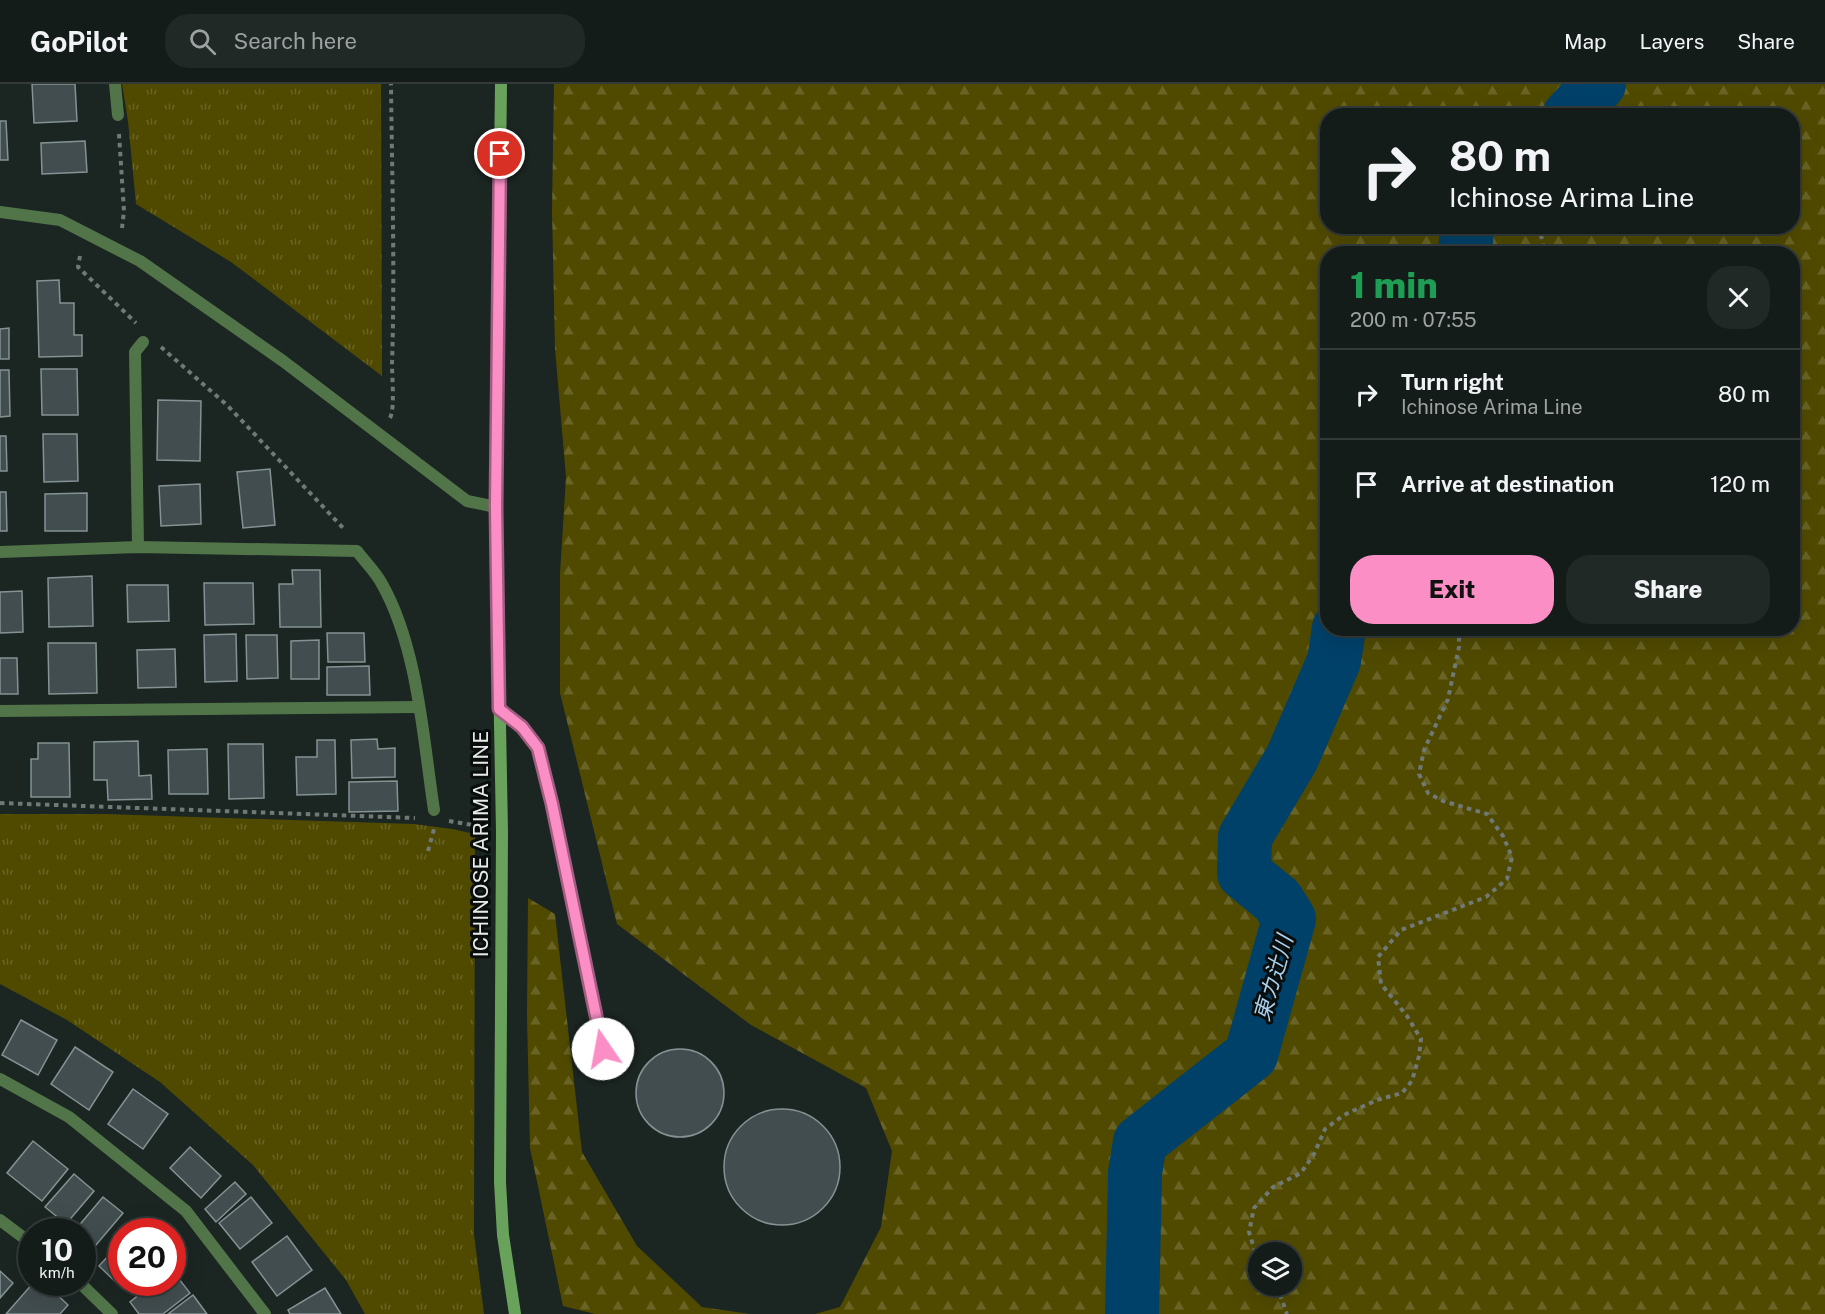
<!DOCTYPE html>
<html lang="en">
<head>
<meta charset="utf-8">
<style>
	body { margin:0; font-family:"Public Sans","Noto Sans JP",sans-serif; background:#212927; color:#f1f3f6; height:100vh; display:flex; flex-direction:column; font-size:22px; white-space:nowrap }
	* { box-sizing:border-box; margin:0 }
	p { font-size:20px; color:#9da1a2 }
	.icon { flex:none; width:33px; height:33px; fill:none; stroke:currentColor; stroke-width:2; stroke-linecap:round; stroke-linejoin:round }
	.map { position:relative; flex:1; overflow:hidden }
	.drawer { position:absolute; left:1320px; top:162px; width:480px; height:390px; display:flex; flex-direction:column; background:#141c1a; border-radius:24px; box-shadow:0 6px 24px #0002,0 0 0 2px #333a39 }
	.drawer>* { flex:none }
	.top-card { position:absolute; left:1320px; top:24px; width:480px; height:126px; border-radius:24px; box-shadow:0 6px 24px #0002,0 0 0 2px #333a39; background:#141c1a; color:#f1f3f6; overflow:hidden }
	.fabs { position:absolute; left:1248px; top:1158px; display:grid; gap:12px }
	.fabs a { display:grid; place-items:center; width:54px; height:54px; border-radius:50%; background:#141c1a; box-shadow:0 6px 24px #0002,0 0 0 2px #333a39; font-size:30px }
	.speed { position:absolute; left:18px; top:1134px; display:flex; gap:12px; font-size:30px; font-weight:700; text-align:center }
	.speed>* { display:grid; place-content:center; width:78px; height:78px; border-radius:50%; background:#141c1a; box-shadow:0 6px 24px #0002,0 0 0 2px #333a39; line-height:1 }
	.speed small { font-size:15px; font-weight:400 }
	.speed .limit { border:9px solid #d22; background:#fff; color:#111 }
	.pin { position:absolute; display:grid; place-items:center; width:51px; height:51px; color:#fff; margin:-26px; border:3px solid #fff; border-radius:50%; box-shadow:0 2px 6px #0007 }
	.me { position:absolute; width:66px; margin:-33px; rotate:348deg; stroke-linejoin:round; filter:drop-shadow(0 0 4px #0008) }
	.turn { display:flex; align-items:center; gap:21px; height:126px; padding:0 30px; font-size:27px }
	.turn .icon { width:78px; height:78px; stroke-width:2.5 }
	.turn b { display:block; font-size:42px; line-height:51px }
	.round { display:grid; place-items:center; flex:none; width:63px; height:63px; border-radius:24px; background:#212927 }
	.headline { display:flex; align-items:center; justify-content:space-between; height:102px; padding:0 30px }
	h1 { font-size:36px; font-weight:800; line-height:45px; color:#1e9e55 }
	.cta { display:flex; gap:12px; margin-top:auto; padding:12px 30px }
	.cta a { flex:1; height:69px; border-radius:24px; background:#fb8fc5; color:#111; font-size:24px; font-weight:800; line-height:69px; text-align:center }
	.cta a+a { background:#212927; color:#f1f3f6 }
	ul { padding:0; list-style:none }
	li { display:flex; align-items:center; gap:18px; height:90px; padding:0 30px; border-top:2px solid #333a39 }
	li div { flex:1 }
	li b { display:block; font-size:22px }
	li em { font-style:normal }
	header { display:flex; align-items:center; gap:36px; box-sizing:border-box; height:84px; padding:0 30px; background:#141c1a; border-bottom:2px solid #333a39 }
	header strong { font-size:28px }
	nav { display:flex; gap:33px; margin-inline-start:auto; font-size:21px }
	.search { width:420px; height:54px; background:#212927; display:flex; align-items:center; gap:15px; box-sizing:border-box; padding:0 21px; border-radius:24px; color:#9da1a2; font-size:22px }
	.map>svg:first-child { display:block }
</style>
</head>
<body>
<header>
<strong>GoPilot</strong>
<div class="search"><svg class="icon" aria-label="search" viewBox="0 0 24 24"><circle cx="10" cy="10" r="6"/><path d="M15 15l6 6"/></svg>Search here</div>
<nav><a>Map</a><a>Layers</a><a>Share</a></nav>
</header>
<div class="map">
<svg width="1825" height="1230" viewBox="0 0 1825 1230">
	<defs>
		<pattern id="forest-firs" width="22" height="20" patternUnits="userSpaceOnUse" patternTransform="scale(1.5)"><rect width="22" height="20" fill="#504a00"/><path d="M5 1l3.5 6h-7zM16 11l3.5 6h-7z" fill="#696425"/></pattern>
		<pattern id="park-tufts" width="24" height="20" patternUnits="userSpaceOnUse" patternTransform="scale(1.5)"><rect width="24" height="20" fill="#504a00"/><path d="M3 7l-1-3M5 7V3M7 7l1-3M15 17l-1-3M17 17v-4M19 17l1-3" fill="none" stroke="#696425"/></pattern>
	</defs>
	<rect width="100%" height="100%" fill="#1b2522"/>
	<!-- forest -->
	<g fill="url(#forest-firs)" fill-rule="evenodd">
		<path d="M554,0H1825V1230H815L840,1223L881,1143L892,1067L866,1004L751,941L617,840L560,609V490L566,393L555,264L552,127ZM1328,32H1792V142H1328ZM1328,170H1792V544H1328ZM1258,1168H1292V1202H1258Z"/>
		<polygon points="528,814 555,830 582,1068 637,1162 702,1223 750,1230 595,1230 563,1222 530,1064 527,931"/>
	</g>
	<!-- park -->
	<g fill="url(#park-tufts)">
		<polygon points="122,0 381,0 382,292 231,178 136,120 128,37"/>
		<polygon points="0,730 105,730 414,740 452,745 475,750 474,1150 484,1230 365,1230 346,1196 253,1081 160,998 67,936 0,900"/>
	</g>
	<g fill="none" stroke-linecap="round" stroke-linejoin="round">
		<!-- river -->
		<g stroke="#00416a" stroke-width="54">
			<polyline points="1569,32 1599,0"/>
			<polyline points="1465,170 1467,142"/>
			<polyline points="1132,1230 1135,1089 1140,1058 1251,971 1289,835 1277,816 1244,789 1245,753 1292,674 1334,577 1339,544"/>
		</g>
	</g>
	<!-- building -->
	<g fill="#424d4f" stroke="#859294" stroke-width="1.5">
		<polygon points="32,0 75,0 77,37 34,39"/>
		<polygon points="0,37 6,37 8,76 0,76"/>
		<polygon points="85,57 87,88 42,90 41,59"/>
		<polygon points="59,196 60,219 74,219 74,251 82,251 82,272 39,273 37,197"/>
		<polygon points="9,244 9,275 0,275 0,245"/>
		<polygon points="41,285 77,285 78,331 42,331"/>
		<polygon points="0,286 9,286 10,332 0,333"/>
		<polygon points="158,316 201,317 200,377 157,376"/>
		<polygon points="43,350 77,350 78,397 44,398"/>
		<polygon points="0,352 6,352 7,387 0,387"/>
		<polygon points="270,385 275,441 243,444 237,388"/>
		<polygon points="200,400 201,440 161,442 159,402"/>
		<polygon points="0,408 6,408 7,447 0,447"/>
		<polygon points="87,409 87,447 45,447 45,410"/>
		<polygon points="292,486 320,486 321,543 280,543 279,500 293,500"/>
		<polygon points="92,492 93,542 49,543 48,494"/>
		<polygon points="204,499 253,499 254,540 205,541"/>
		<polygon points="127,501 168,501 169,537 128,538"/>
		<polygon points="22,507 23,548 0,549 0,508"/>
		<polygon points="327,549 364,549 365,578 328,578"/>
		<polygon points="236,550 237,597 205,598 204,551"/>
		<polygon points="246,551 277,551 278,594 247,595"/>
		<polygon points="319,556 319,595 291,595 291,557"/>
		<polygon points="48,559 96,559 97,609 49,610"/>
		<polygon points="175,565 176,603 138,604 137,566"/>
		<polygon points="0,574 17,574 18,610 0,610"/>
		<polygon points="369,582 370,611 327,611 327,583"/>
		<polygon points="377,655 378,665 395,664 395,693 352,694 351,656"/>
		<polygon points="317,656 335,656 336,710 297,711 296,673 317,673"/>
		<polygon points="138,657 139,692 151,691 152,715 108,716 107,696 94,696 94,658"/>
		<polygon points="38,659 69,659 70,713 31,713 31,675 38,675"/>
		<polygon points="228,660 263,660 264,714 229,715"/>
		<polygon points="207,665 208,710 169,710 168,666"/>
		<polygon points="397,697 398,727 349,728 349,698"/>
		<polygon points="21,936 57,956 38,991 2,971"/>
		<polygon points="75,963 113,988 89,1026 51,1000"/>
		<circle cx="680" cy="1009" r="44"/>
		<polygon points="133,1005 168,1030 143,1065 108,1040"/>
		<circle cx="782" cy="1083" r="58"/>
		<polygon points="33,1057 68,1085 42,1117 7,1089"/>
		<polygon points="190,1063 221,1092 201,1114 170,1084"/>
		<polygon points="74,1090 94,1107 66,1140 45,1123"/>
		<polygon points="235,1098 246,1110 216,1138 205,1125"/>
		<polygon points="103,1113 123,1129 96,1161 82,1150 82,1148 76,1145"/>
		<polygon points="251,1113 272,1139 240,1165 219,1139"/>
		<polygon points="287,1152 312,1186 277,1212 252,1178"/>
		<polygon points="122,1157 122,1198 129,1198 123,1205 99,1182"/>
		<polygon points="172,1186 190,1209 163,1230 139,1230 130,1218 155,1198 172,1198"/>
		<polygon points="0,1187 13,1199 0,1214"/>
		<polygon points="34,1198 44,1198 68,1221 60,1230 6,1230"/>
		<polygon points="325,1204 341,1230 290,1230 288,1226"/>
		<polygon points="193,1211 207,1230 168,1230"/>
	</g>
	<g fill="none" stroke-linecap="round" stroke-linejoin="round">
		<!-- path -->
		<g stroke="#707976" stroke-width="4" stroke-dasharray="4.5 4.5" stroke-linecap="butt">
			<polyline points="119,50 124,127 122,144"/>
			<polyline points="1539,142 1545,170"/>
			<polyline points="80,172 78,183 136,239"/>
			<polyline points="161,263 228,322 345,446"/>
			<path d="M390,334C395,325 392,293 392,280C395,187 392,93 391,0"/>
			<polyline points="0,719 415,734"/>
			<polyline points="449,737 478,742"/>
			<polyline points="428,767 434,745"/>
			<polyline points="1258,1177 1249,1148 1254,1124 1273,1103 1301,1089 1314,1070 1325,1045 1344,1031 1377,1016 1402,1009 1412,997 1419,972 1421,955 1407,932 1381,900 1378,873 1401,846 1486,813 1507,795 1512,773 1503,752 1487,730 1443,717 1428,709 1419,690 1424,666 1448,615 1459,563 1459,544"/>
			<polyline points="1277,1202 1287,1230"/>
		</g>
		<!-- service -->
		<polyline stroke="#517548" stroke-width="12" points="499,625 522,643 538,664 552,720 603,965"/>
		<!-- minor -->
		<g stroke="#517548" stroke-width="12">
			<polyline points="115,0 118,31"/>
			<polyline points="138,463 135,268 143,258"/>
			<path d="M0,468L138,463L357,467C365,478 376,488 382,500C418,564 423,654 434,726"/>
			<polyline points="0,627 419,623"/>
			<polyline points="0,995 69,1033 186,1127 265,1230"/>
			<polyline points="0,1136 32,1160"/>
			<polyline points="79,1198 112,1230"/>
		</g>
		<!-- tertiary -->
		<polyline stroke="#517548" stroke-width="12" points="0,128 60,136 140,177 283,277 467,417 496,423"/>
		<!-- secondary -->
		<polyline stroke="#69a35b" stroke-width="12" points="501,0 496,423 502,748 500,1098 503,1151 515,1230"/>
	</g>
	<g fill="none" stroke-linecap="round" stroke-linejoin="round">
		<!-- route casing -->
		<g stroke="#a35d80" stroke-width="15">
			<polyline id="route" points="500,70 496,423 499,625 522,643 538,664 552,720 603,965"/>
		</g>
		<!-- route -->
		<use href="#route" stroke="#fb8fc5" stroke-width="10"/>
	</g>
	<g text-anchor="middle" stroke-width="6" stroke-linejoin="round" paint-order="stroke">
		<!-- street labels -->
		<g font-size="21" fill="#e4ebe9" stroke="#090d0c">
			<text transform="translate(481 760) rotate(-90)" y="7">ICHINOSE ARIMA LINE</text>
		</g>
		<!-- water labels -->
		<g font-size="22" font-style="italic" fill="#abd0ef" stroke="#090d0c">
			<text transform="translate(1273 894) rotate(-74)" y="8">東カ辻川</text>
		</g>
	</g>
</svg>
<div class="fabs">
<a><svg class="icon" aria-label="layers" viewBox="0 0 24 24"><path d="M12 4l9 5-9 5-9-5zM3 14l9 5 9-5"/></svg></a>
</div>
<div class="speed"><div>10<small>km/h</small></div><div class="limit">20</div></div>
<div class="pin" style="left:500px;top:70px;background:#d93025"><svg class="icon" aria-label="arrive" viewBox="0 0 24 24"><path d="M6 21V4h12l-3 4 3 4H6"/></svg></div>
<svg class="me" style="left:603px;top:965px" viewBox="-20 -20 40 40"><circle r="19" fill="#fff"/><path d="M0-13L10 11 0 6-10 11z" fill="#fb8fc5"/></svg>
<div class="top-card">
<div class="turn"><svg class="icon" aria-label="right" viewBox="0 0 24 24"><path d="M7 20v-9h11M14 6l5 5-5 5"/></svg><div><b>80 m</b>Ichinose Arima Line</div></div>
</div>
<section class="drawer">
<div class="headline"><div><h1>1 min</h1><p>200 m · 07:55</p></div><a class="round"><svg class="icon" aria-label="close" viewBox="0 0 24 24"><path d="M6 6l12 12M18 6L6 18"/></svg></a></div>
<ul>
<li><svg class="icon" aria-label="right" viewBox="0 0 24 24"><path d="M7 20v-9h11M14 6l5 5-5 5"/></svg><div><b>Turn right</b><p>Ichinose Arima Line</p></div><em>80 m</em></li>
<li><svg class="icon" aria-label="arrive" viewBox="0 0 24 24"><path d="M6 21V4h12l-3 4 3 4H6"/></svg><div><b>Arrive at destination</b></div><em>120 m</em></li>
</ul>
<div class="cta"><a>Exit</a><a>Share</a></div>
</section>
</div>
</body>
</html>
